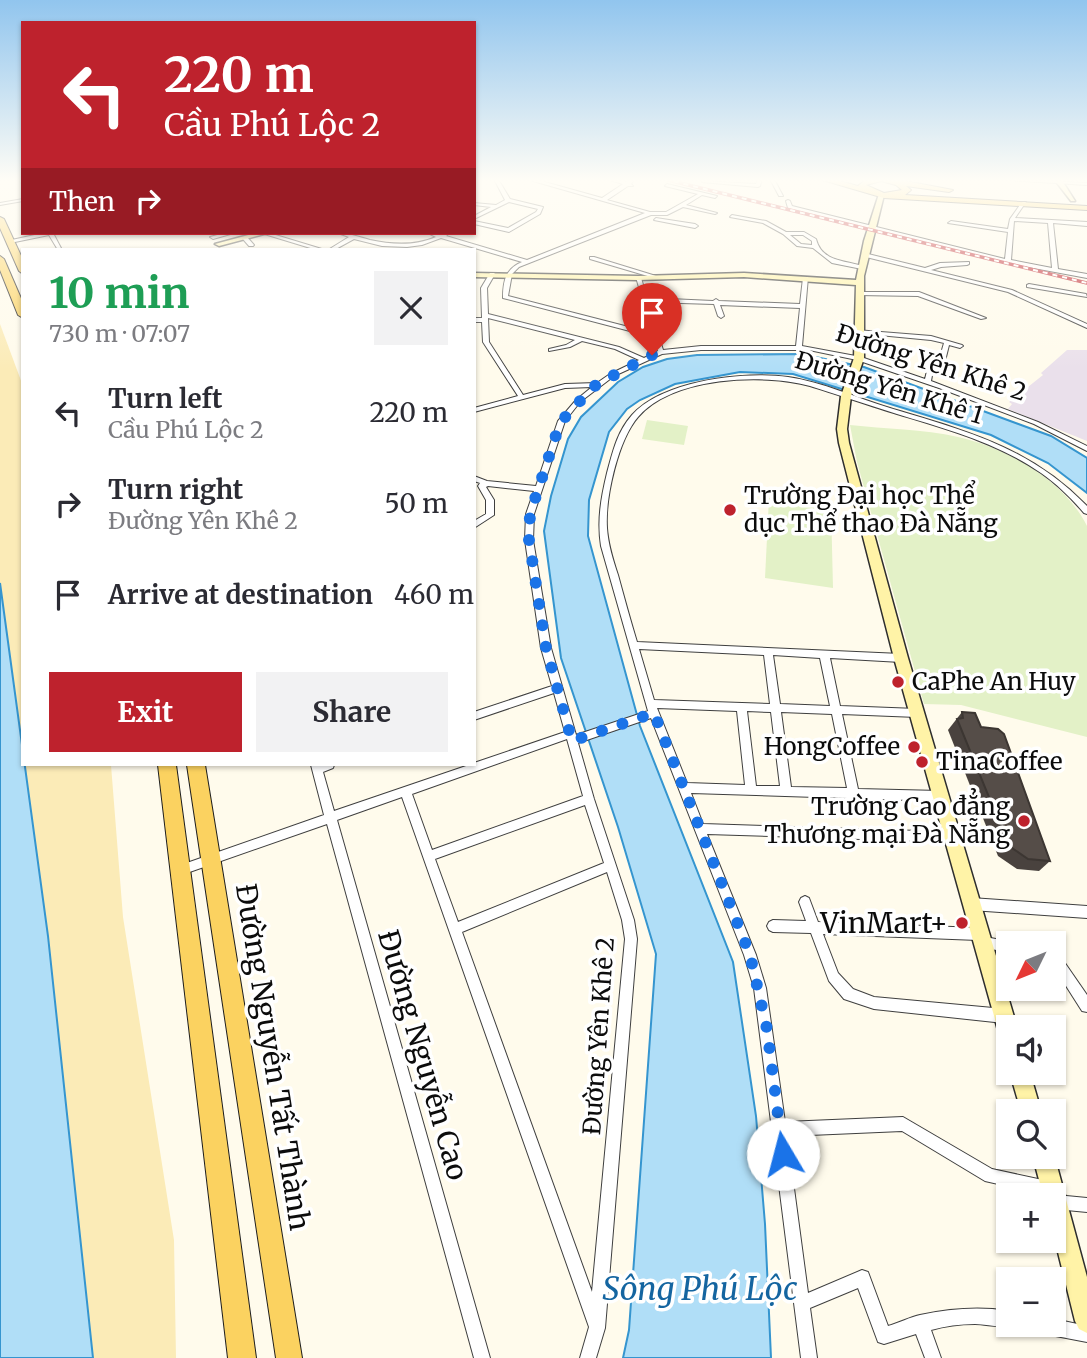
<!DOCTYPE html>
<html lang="en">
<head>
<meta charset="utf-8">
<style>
	body { margin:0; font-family:Merriweather,serif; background:#f2f2f3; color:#2b2b33; height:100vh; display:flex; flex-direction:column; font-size:26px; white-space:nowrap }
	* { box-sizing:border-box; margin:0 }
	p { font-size:23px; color:#7c7c81 }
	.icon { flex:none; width:38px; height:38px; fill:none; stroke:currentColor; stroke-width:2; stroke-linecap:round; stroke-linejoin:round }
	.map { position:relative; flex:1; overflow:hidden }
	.sheet { position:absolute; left:21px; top:248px; width:455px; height:518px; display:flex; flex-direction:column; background:#fff; border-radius:0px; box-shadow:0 2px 5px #0004 }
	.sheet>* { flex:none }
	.hud { position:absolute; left:21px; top:21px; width:455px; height:214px; border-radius:0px; box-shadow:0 2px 5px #0004; background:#be222d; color:#fff; overflow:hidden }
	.needle { width:46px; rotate:227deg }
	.tools { position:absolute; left:996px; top:931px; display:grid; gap:14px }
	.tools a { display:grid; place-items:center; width:70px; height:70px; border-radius:0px; background:#fff; box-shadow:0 2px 5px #0004; font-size:35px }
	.pin { position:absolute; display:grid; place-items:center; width:60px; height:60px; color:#fff; margin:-72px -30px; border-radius:50% 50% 50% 0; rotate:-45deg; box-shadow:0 0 7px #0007 }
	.pin .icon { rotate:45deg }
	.me { position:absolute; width:77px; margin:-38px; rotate:352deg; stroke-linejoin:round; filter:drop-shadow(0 0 5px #0008) }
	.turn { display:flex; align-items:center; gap:24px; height:147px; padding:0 28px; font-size:32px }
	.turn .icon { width:91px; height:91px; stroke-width:2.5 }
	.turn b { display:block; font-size:49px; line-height:60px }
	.then { display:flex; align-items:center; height:66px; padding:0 28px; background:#0003; gap:14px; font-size:26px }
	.round { display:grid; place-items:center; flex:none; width:74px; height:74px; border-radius:0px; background:#f2f2f3 }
	.overview { display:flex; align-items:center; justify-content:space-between; height:119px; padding:0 28px }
	h1 { font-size:42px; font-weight:700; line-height:52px; color:#1e9e55 }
	.button { display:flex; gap:14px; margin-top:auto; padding:14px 28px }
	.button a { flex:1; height:80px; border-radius:0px; background:#be222d; color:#fff; font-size:28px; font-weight:700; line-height:80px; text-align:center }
	.button a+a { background:#f2f2f3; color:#2b2b33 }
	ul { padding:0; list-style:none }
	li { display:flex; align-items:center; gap:21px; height:91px; padding:0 28px }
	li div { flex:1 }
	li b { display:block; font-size:26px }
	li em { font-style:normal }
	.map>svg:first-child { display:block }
</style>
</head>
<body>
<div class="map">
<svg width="1087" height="1358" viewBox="0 0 1087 1358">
	<rect width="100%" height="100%" fill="#fffbec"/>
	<!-- industrial -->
	<polygon fill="#eae0eb" points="1067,350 1087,350 1087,441 1008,409 1012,404 1009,402 1043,375 1041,373"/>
	<!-- sand -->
	<g fill="#fbebb7">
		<polygon points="0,324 23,386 23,747 0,583"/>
		<polygon points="25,765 111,765 123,917 174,1240 176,1358 93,1358 48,936"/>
	</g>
	<!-- pitch -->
	<g fill="#e3f1c7">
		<polygon points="647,420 688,426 684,445 642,439"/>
		<path d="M850,425C885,429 923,429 958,437C1007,448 1064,480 1087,526V737L961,705L924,704L857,462Z"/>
		<polygon points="769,498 831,506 833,588 765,578"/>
	</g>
	<!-- water -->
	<g fill="#b0def7" stroke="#3595cf" stroke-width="2">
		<polygon points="801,354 864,367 1051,436 1087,458 1087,493 1048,463 991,435 793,374 740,372 675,384 640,400 627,409 609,432 589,500 588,536 640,726 733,962 756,1116 765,1224 771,1358 623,1358 629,1330 656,954 618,827 561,658 544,531 551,496 568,439 581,417 618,382 643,367 667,359 697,355"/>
		<polygon points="0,583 48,936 93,1358 0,1358"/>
	</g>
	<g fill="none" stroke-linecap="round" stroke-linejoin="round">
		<!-- street casing -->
		<g stroke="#3f3f3f" stroke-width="2">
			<g id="street">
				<polygon points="19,179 23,179 23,183 21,183"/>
				<polygon points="494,179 498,179 510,199 543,207 540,214 509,232 474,224 474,221 508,228 536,212 538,209 509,202 474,219 474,216 491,207 474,205 474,203 496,205 505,200"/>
				<path d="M526,179H534L602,198L623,184L606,179H614L626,182L631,179H635L631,184L633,186H628L607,200L650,212H666L698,194L665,186L667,184L717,196L715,198L702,195L686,205L717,213L715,214L683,207L667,215H651L519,267L512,274L508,296L652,333L636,277L641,278L647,298L713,301L716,299L719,301L800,304L803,278L808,277L802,346L861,357L925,379L928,367H937L944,343L931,340L858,333L856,332V330L931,336L962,345L963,346L960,348L949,345L943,369L940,371L933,370L931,381L1038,422L1087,446V451L1034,424L939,388L857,360L809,350H701L662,354L614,376L580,402L565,421L534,514L533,540L551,648L576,735L648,711L601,546C597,520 601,498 607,473C613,451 617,432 632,415C663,380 745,371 788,377C822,382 857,398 890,408C966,431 1030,447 1087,506V514L1084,513C1071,498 1057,484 1041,473C998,443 946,429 897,414C868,405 839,395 810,386C762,373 673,377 638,417C618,440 605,498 607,528C608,544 613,560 618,575C624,597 630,619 637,642L901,654L906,658L901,662L830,658L840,706L917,709L921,710L922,713L921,716L917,717L842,714L858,789L940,791L944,793L945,796L944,799L940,801L691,793L703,824L952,832L956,833L958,837L956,841L952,842L707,834L756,955L766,988L785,1122L903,1117L992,1169L1052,1182L1057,1184L1059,1189L1056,1195L1087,1198V1212L1056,1209L1054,1208V1195H1047L985,1181L902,1131L787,1136L808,1293L862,1270L868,1272L888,1326C899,1323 910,1317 920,1315C949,1309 978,1306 1008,1311V1325H1014C1002,1329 987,1324 975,1324C960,1324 945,1326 931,1330L941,1358H925L916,1334L884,1344L878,1342L858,1288L810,1308L817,1358H801L754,988L744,955L651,718L578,743L594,799L634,920L637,939L605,1328L596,1358H580L589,1327L402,797L337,820L490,1358H474L327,824L181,875L177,874L175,870L177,866L181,865L324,815L311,765H334L333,768L323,772L334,811L469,765H474V763L565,732L554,693L474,720V712L552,686L541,648L525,540L526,514L534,491L488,486L486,487L494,500V515L474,528V521L486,514V500L478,486L480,483L474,481V476L487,481L536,486L558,421L576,400L592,387L565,388L474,412V408L518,396L483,342L482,322H474V318H482L481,288L490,273H494L495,274L487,288L488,314L619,347L644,358L658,351L653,337L503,298C503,282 505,269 522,262L441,238L422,245L407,247L382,246L354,239L334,250H328L349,237L338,233C349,233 359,237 370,240C393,245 415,246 436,237L428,233L441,235L450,233L446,236L527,260L645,213ZM648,302L714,304L718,316L721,318L724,316L720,305L800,308L796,346H701L663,350ZM488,318L575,340L566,345L549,349V351L570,347L582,341L615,349L639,360L610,374L597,383L565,384L523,395L489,342ZM639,649L764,655L770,704L654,700ZM773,655L820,658L830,706L780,704ZM657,708L737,711L745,785L687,783ZM747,711L771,712L780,786H756ZM781,712L832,714L847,788L791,787ZM567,739L583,796L432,850L412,794ZM585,805L604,863L458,922L435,859ZM607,872L622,920L625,939L592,1292L462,932Z"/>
				<polygon points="758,179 762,179 760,186 758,187 702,182 704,181 756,184"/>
				<polygon points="770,179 774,179 783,196 779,196"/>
				<polygon points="1004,179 1087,183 1087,185 1006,180"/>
				<polygon points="23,199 23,201 0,205 0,203"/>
				<path d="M788,200L790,201L792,206L1005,259L1008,232L948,223L951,221L1008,229L1010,219L1022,202H1026L1015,218L1087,222V226L1053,223L1058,269L1087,274V278L1002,262L788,208L786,201ZM1014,221L1048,223L1052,268L1011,260Z"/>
				<path d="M732,215L766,221L786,232H804L816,239C822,263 847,260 865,267L862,269L832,263L813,248L797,246L783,234L763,223L730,217ZM790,235H803L812,241V245L801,244Z"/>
				<polygon points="656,218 695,224 698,226 695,228 654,220"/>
				<polygon points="44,233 53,233 62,250 58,250 49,235 10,243 7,241"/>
				<polygon points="225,233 234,233 213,239 210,237"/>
				<polygon points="261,233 269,233 325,250 317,250"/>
				<polygon points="243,237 247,237 254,245 253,246 249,246 242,238"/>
				<polygon points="864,253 925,268 940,263 969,262 969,264 967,265 941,267 931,270 1012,290 1087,324 1087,328 1008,292 862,256 862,254"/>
				<polygon points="590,257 594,257 656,276 651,277 590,259"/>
				<polygon points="1029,284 1086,294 1087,297 1027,287 1027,285"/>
				<polygon points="859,292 919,292 986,318 981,319 918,296 857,295 857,293"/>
				<polygon points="805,896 809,898 818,922 980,928 984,930 986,934 985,937 1012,942 1013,943 1008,943 1008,952 979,947 977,943 978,940 823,934 838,973 853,989 874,997 1004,1009 1009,1011 1011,1016 1009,1021 1004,1023 874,1009 844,999 829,981 811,933 773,932 769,930 767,926 769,922 773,920 806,921 799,902 801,898"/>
				<polygon points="971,898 1087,906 1087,918 971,910 967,908 965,904 967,900"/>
				<polygon points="1054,951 1058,953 1087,995 1087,1012 1082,1011 1054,967"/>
				<polygon points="1054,1319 1087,1326 1087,1342 1040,1333 1034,1331 1032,1325 1054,1325"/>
			</g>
		</g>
		<!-- secondary casing -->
		<g stroke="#2e2e2e" stroke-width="3">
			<g id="secondary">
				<polygon points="1054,179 1061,179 1075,201 1071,201"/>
				<polygon points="879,194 884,195 864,276 864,358 851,396 847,429 849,443 908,658 1017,1027 1008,1027 1008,1040 1001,1037 998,1030 894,658 839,443 837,429 841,396 854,358 856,285 744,277 638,280 474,277 474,273 638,276 744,273 856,280 864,241"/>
				<polygon points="256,233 268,233 219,246 215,244"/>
				<polygon points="1010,1073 1030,1073 1041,1111 1021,1111"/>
				<polygon points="1054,1155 1087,1277 1087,1333 1079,1329 1075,1321 1054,1236 1054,1195 1043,1195 1033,1157 1054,1157"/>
			</g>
		</g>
		<!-- primary casing -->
		<g stroke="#1d1d1d" stroke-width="2">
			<g id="primary">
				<path d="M819,179H832L858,186L865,180L895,179L953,190L949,192L906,186L911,190L905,195L1087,206V210L884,198ZM881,181L896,185L902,190L884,193L866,185Z"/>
				<polygon points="0,217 4,219 23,260 23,274 19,271 0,228"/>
				<polygon points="0,256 4,259 23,303 23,318 18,315 0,270"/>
				<polygon points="158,765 176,765 256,1358 228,1358"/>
				<polygon points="187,765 205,765 302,1358 276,1358"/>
			</g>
		</g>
		<!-- street -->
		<use href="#street" fill="#fff" fill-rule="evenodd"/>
		<!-- secondary -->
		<use href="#secondary" fill="#fff3a7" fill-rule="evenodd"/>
		<!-- primary -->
		<use href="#primary" fill="#fbd260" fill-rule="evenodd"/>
		<!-- rail casing -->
		<g stroke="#be222d" stroke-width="3.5">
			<polyline id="rail" points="664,179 1087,283"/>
		</g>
		<!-- rail -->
		<use href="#rail" stroke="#fff" stroke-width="2" stroke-dasharray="5" stroke-linecap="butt"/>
	</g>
	<!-- wall -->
	<polygon fill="#49423e" points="962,712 981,727 1050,861 1039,871 1017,869 998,856 948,730"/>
	<!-- building -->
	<polygon fill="#554d48" stroke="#3c3632" stroke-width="2" points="962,712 975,713 981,727 998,729 1004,734 1050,861 1028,859 1009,846 957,719 963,718"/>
	<!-- sky -->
	<linearGradient id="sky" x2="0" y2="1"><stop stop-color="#91c5ee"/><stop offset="0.49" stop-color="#fffdf6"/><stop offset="1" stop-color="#fffdf6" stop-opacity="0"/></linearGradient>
	<rect width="1087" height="369" fill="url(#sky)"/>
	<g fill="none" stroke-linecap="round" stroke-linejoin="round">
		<!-- route -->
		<polyline stroke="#1a73e8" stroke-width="12" stroke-dasharray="0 21.6" points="652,355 597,384 567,414 558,429 530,514 529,540 546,648 572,741 654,713 750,955 767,1029 783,1154"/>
	</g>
	<!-- markers -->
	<g fill="#be222d" stroke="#fff" stroke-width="2.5">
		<circle cx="730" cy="510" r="7"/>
		<circle cx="898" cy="682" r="7"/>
		<circle cx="914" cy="747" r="7"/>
		<circle cx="922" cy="762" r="7"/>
		<circle cx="1024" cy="821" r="7"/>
		<circle cx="962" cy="923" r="7"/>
	</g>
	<g text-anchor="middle" stroke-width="7" stroke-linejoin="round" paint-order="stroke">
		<!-- street labels -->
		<g font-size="24" fill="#0c0c0c" stroke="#fff">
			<text transform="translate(931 363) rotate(18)" y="8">Đường Yên Khê 2</text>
			<text transform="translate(889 388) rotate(17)" y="8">Đường Yên Khê 1</text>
			<text transform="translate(599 1036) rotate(-86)" y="8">Đường Yên Khê 2</text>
		</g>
		<!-- poi labels -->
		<g font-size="24" fill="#0c0c0c" stroke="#fff" text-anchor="start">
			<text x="744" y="504">Trường Đại học Thể<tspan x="744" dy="28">dục Thể thao Đà Nẵng</tspan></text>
			<text x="912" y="690">CaPhe An Huy</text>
			<text x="900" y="755" text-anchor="end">HongCoffee</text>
			<text x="936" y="770">TinaCoffee</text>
			<text x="1010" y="815" text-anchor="end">Trường Cao đẳng<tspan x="1010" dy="28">Thương mại Đà Nẵng</tspan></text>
		</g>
		<!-- near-poi labels -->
		<g font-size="28" fill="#0c0c0c" stroke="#fff" text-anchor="end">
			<text x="948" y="933">VinMart+</text>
		</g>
		<!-- near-street labels -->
		<g font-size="28" fill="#0c0c0c" stroke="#fff">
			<text transform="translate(423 1055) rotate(74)" y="10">Đường Nguyễn Cao</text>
			<text transform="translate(273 1057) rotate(81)" y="10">Đường Nguyễn Tất Thành</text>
		</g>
		<!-- near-water labels -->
		<g font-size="32" font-style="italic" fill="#1465a0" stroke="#fff">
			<text x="700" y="1300">Sông Phú Lộc</text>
		</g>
	</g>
</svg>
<div class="tools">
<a><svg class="needle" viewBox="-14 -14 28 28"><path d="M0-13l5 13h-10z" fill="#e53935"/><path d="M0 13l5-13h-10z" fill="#7c7c81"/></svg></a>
<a><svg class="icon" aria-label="sound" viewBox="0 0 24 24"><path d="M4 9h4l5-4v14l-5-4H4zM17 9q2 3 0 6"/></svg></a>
<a><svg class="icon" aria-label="search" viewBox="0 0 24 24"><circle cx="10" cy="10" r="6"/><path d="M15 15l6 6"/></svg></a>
<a>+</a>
<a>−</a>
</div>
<div class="pin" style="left:652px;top:355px;background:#d93025"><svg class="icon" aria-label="arrive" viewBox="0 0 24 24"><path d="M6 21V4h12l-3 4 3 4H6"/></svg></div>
<svg class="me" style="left:783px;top:1154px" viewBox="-20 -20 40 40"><circle r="19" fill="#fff"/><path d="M0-13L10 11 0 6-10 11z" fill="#1a73e8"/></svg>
<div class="hud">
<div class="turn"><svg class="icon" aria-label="left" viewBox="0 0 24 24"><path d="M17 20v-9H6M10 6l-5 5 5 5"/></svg><div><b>220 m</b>Cầu Phú Lộc 2</div></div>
<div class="then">Then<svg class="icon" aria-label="right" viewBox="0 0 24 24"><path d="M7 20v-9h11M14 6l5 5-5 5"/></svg></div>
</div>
<section class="sheet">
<div class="overview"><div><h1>10 min</h1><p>730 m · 07:07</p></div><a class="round"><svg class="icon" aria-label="close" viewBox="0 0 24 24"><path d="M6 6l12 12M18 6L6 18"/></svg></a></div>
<ul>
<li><svg class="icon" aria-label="left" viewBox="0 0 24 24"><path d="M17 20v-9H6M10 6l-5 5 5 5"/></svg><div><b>Turn left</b><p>Cầu Phú Lộc 2</p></div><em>220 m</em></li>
<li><svg class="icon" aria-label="right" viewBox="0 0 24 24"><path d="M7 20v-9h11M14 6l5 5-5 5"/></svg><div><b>Turn right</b><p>Đường Yên Khê 2</p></div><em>50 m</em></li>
<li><svg class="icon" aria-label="arrive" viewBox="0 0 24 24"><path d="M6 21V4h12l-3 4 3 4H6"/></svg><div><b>Arrive at destination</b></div><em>460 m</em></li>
</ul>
<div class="button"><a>Exit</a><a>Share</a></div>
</section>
</div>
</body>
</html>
